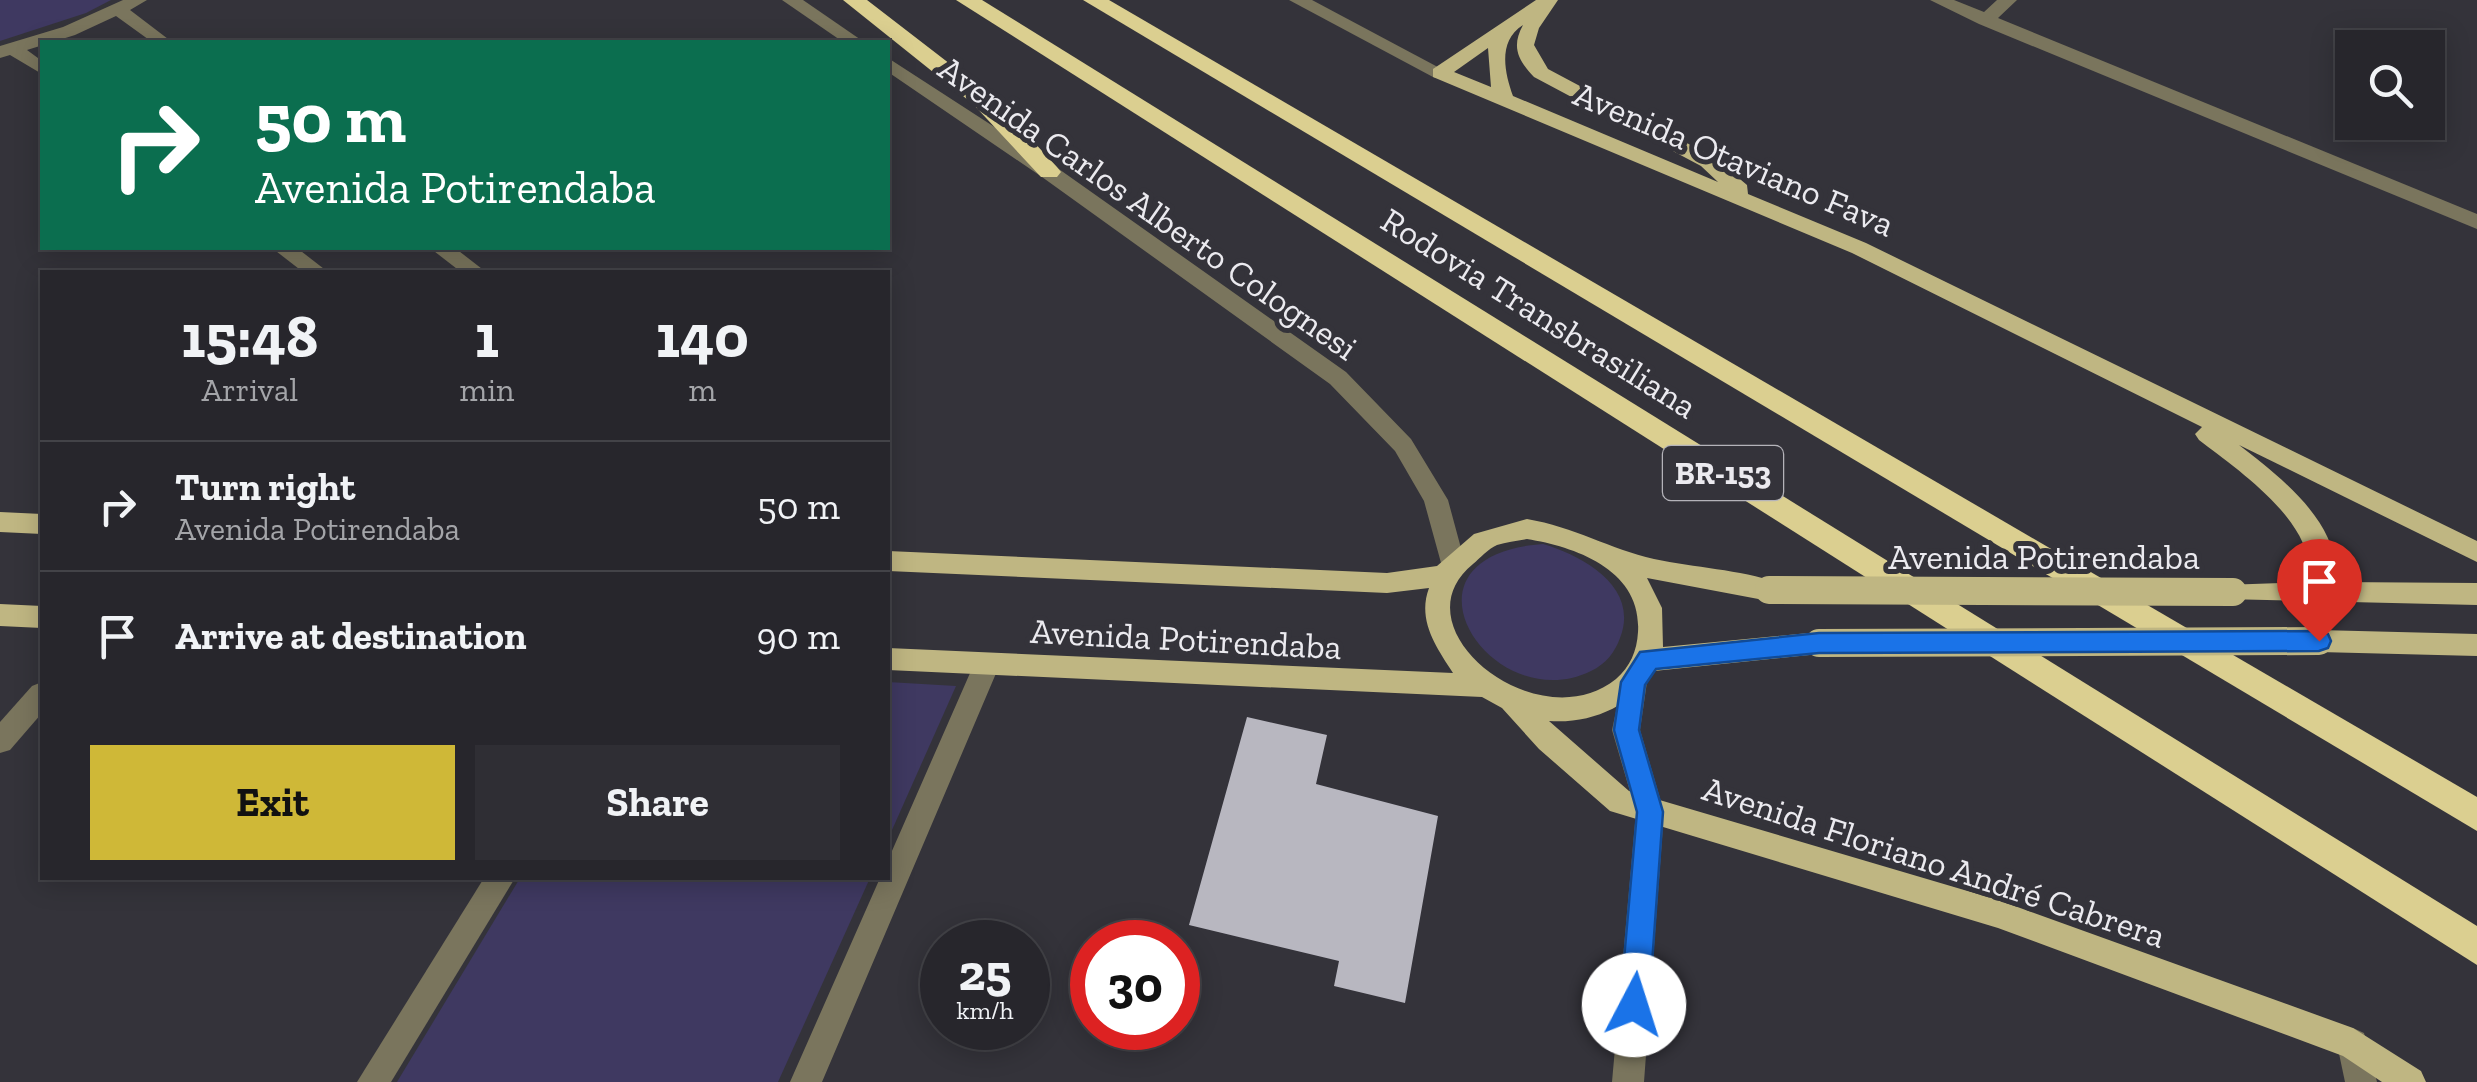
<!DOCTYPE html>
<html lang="en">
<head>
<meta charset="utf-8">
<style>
	body { margin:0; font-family:"Zilla Slab",serif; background:#2f2e34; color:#f1f3f6; height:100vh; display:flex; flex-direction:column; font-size:38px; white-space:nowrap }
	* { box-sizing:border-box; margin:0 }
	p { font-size:32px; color:#a4a5a9 }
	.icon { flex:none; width:55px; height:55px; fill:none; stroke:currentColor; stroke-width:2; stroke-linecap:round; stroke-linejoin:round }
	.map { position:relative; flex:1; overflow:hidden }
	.sheet { position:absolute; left:40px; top:270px; width:850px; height:610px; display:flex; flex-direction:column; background:#27262c; border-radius:0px; box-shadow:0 5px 25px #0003,0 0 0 2px #434348 }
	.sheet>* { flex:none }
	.top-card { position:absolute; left:40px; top:40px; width:850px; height:210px; border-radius:0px; box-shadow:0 5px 25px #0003,0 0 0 2px #434348; background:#0b6e4f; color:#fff; overflow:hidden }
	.fabs { position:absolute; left:2335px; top:30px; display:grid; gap:20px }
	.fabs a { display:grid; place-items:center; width:110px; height:110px; border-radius:0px; background:#27262c; box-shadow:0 5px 25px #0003,0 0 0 2px #434348; font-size:50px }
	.speed { position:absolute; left:920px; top:920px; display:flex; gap:20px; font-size:50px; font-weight:700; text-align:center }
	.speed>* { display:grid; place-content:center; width:130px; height:130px; border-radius:50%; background:#27262c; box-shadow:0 5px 25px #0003,0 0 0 2px #434348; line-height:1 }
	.speed small { font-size:25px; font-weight:400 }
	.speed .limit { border:15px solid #d22; background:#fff; color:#111 }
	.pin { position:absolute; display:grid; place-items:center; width:85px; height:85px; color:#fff; margin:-102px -42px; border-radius:50% 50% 50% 0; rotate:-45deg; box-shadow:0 0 10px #0007 }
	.pin .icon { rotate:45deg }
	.me { position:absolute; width:110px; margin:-55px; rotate:5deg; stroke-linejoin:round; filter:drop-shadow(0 0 8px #0008) }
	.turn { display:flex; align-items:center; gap:35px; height:210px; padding:0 50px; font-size:45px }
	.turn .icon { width:130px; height:130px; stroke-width:2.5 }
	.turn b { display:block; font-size:70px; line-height:85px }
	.eta { display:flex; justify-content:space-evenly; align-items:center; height:170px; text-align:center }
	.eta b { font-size:60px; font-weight:700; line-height:70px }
	.cta { display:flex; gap:20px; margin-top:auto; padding:20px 50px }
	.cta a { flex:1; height:115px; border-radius:0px; background:#cfb837; color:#111; font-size:40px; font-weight:700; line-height:115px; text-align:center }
	.cta a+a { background:#2f2e34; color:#f1f3f6 }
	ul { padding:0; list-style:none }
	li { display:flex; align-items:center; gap:30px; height:130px; padding:0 50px; border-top:2px solid #434348 }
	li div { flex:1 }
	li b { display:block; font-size:38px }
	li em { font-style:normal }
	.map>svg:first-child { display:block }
</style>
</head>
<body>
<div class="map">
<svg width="2477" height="1082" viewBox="0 0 2477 1082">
	<rect width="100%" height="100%" fill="#34333a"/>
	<!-- green -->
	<g fill="#3f3961">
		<polygon points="0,0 111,0 86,13 0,41"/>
		<path d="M1543,544C1583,556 1640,587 1620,638C1615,652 1606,664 1591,671C1492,720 1383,556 1543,544Z"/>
		<polygon points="888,682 956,686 888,839"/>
		<polygon points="520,878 870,878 778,1082 397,1082"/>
	</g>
	<!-- building -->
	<polygon fill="#b8b7c0" points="1247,717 1327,735 1316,784 1438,816 1405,1003 1334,986 1339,961 1189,925"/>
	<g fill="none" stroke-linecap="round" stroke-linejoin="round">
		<!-- minor -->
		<g fill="#7a755d" fill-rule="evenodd">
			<polygon points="123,0 147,0 130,10 172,42 152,42 116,16 75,35 27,50 42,61 42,74 10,55 0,58 0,46 63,27"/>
			<polygon points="782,0 803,0 864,42 843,42"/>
			<polygon points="1289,0 1312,0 1449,73 1440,79 1433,77"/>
			<polygon points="1930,0 1954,0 1984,12 1997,0 2017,0 1998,18 2477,214 2477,229 1979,24"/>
			<polygon points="888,58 1056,167 1346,372 1411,439 1448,500 1465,563 1461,570 1443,570 1424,501 1395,451 1330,384 1042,177 888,72"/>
			<polygon points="272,248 297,248 328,272 303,272"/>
			<polygon points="430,248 455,248 486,272 461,272"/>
			<polygon points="987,653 996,656 1000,664 822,1082 790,1082 880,878 888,878 888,860 974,664 978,656"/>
			<polygon points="1634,670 1644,674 1647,682 1640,730 1664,812 1644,1082 1612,1082 1636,812 1612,730 1624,674"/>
			<polygon points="42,682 42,713 10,750 0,753 0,722 32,686"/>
			<polygon points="484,878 515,878 391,1082 357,1082"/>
			<polygon points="2353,1028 2364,1033 2377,1082 2345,1082 2337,1044 2342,1033"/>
		</g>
		<!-- major -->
		<g fill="#bfb682" fill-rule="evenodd">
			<path d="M1536,0H1558L1539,28L1534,45L1548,69L1715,158L1747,185L1748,194L1866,243L2477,541V562L2239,445C2278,475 2345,526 2334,582L2477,583V605L2224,599L2220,592L2224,585L2308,582C2320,525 2238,470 2199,440L2195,434L2202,427L1852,253L1433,77V69ZM1523,25C1511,47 1518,60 1534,77L1701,166L1718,182L1513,96C1504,71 1498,41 1523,25ZM1488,48L1491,87L1454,72Z"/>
			<polygon points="0,512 42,514 42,534 0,532"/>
			<path d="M1527,519C1574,527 1610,549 1654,559C1695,568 1739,569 1778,583L1782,590L1778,597L1769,601L1647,578L1662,608L1663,647L1819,632L1828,635L1832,643L1828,651L1819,654L1654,671C1631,707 1591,724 1549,721L1629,791L1998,900L2353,1028L2421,1071L2426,1082H2382L2343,1056L1998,928L1610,811L1539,749L1502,708L1482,697L888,670V648L1453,673C1436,647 1417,620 1429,588L1387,593L888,571V551L1387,573L1437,566L1474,534ZM1527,539C1576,547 1642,570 1638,632C1637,651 1630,667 1616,679C1538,742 1394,628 1473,564C1480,558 1488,549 1497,545C1506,542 1517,541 1527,539Z"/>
			<polygon points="0,604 42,606 42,628 0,626"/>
			<polygon points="2319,630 2477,634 2477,656 2319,652 2310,649 2306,641 2310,633"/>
		</g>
		<!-- highway -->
		<g fill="#dbcf90" fill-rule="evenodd">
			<polygon points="843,0 867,0 989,94 1057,167 1061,172 1057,177 1041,177 973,104"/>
			<polygon points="956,0 982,0 2477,926 2477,965"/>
			<polygon points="1083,0 1109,0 2477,797 2477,831"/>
		</g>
		<!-- major-bridge -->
		<g stroke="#bfb682" stroke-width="28">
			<polyline points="1769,590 2233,592"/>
			<polyline points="1819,643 2319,641"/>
		</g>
	</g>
	<!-- route -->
	<polygon fill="#1a73e8" stroke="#114b97" stroke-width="2.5" points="2319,631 2328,634 2331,641 2328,648 2319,651 1819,653 1656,669 1645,685 1639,730 1663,812 1649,1005 1645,1015 1634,1019 1624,1015 1620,1005 1637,812 1614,730 1621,682 1640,652 1819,633"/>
	<g text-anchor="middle" stroke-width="10" stroke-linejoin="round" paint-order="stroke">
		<!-- shield labels -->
		<rect fill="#34333a" stroke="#b4b3b9" stroke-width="2.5" x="1663" y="446" width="120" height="54" rx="8"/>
		<g font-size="32" font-weight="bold" fill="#ebeaef">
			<text x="1723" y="484">BR-153</text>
		</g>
		<!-- street labels -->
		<g font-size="35" fill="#ebeaef" stroke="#34333a">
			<text transform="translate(1734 159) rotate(23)" y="12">Avenida Otaviano Fava</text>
			<text transform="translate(1148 208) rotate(35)" y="12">Avenida Carlos Alberto Colognesi</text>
			<text transform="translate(1539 313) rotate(32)" y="12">Rodovia Transbrasiliana</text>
			<text x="2044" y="569">Avenida Potirendaba</text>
			<text transform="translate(1186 639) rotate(3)" y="12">Avenida Potirendaba</text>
			<text transform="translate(1934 862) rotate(18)" y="12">Avenida Floriano André Cabrera</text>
		</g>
	</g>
</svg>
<div class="fabs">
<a><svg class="icon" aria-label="search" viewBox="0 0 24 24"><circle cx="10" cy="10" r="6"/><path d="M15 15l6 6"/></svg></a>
</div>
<div class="speed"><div>25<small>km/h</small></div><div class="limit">30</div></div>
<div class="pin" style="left:2319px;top:641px;background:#d93025"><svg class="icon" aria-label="arrive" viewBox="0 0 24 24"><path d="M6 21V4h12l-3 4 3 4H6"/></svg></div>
<svg class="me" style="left:1634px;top:1005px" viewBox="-20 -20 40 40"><circle r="19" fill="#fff"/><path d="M0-13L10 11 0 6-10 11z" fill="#1a73e8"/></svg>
<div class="top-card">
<div class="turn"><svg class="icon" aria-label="right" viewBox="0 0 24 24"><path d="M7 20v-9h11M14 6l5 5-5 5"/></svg><div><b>50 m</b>Avenida Potirendaba</div></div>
</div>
<section class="sheet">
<div class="eta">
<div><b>15:48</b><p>Arrival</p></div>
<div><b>1</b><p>min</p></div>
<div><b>140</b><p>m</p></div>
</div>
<ul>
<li><svg class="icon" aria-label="right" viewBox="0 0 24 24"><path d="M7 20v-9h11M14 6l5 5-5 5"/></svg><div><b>Turn right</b><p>Avenida Potirendaba</p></div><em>50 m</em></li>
<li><svg class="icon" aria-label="arrive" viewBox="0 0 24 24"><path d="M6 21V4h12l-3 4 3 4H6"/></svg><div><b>Arrive at destination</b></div><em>90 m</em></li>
</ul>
<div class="cta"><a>Exit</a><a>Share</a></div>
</section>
</div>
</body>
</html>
